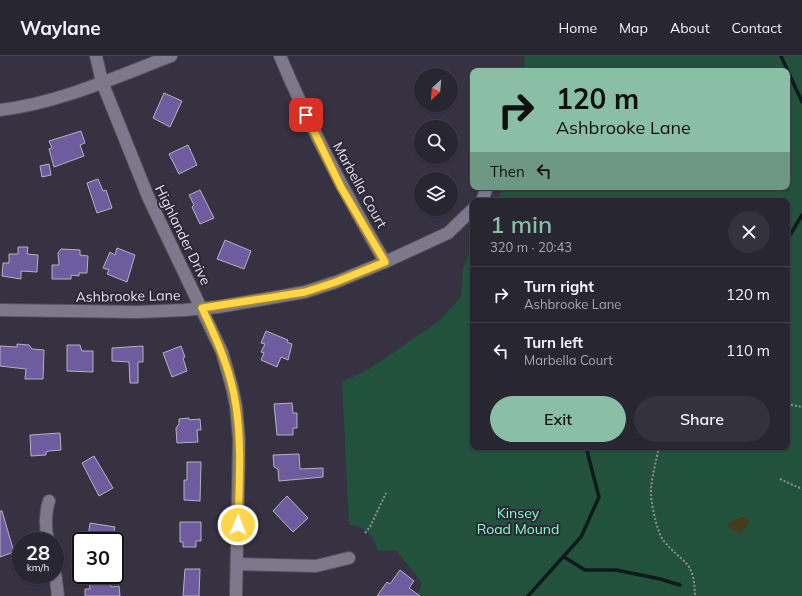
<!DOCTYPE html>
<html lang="en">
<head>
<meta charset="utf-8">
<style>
	body { margin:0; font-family:Mulish,sans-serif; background:#34323d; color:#f1f3f6; height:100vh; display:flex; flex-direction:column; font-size:15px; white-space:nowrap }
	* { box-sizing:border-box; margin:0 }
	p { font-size:13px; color:#a5a5ab }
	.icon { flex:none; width:22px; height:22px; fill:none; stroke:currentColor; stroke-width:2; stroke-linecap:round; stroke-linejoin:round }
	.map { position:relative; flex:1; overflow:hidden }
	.details { position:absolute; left:470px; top:142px; width:320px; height:252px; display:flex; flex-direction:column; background:#282631; border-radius:8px; box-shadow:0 1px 3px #0004,0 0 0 1px #44434d }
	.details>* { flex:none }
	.guide { position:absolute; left:470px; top:12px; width:320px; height:122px; border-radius:8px; box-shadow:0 1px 3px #0004,0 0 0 1px #44434d; background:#8abfa5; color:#111; overflow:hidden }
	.needle { width:26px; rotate:206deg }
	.buttons { position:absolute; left:414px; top:12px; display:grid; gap:8px }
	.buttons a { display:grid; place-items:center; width:44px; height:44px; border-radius:50%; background:#282631; box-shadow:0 1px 3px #0004,0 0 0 1px #44434d; font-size:20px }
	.speed { position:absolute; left:12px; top:476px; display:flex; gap:8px; font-size:20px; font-weight:700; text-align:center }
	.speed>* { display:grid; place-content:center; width:52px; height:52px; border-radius:50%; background:#282631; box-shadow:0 1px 3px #0004,0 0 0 1px #44434d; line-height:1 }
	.speed small { font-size:10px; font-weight:400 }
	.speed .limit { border:2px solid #111; border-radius:6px; background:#fff; color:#111 }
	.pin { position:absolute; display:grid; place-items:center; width:34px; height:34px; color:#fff; margin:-17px; border-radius:8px; box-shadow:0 2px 6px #0006 }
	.me { position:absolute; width:44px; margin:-22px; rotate:1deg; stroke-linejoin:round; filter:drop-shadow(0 0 3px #0008) }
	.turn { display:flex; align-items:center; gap:14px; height:84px; padding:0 20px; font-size:18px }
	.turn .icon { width:52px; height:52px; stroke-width:2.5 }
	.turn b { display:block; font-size:28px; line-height:34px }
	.then { display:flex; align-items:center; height:38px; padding:0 20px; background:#0003; gap:8px; font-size:15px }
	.round { display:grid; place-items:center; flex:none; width:42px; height:42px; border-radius:21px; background:#34323d }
	.headline { display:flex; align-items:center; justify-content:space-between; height:68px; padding:0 20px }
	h1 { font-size:24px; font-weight:600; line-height:30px; color:#8abfa5 }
	.primary-button { display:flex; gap:8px; margin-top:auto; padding:8px 20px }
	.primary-button a { flex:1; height:46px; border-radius:24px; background:#8abfa5; color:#111; font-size:16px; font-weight:600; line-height:46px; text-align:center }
	.primary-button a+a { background:#34323d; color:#f1f3f6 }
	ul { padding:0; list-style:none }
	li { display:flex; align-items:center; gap:12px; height:56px; padding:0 20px; border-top:1px solid #44434d }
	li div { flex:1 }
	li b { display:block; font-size:15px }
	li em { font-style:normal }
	header { display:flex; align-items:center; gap:24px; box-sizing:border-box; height:56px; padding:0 20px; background:#282631; border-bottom:1px solid #44434d }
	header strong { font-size:19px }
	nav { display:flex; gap:22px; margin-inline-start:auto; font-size:14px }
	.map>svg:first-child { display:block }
</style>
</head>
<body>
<header>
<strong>Waylane</strong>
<nav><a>Home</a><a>Map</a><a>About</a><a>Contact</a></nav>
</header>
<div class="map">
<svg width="802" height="540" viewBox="0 0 802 540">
	<rect width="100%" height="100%" fill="#363241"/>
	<!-- green -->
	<path fill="#22513c" d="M524,0H802V540H417L422,527L396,494L378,495C374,480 365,470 349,469L342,326L369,313L439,265L461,241L463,214L473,186V391H787V145H496L504,131H787V15H525Z"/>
	<!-- sand -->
	<polygon fill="#443c1c" points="743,461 748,462 749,466 741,478 729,472 728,468 731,465"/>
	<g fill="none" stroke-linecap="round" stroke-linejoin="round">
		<!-- stream -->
		<g stroke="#0d1b1e" stroke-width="3.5">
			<polyline points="781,0 802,46"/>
			<polyline points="787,184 802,159"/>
			<polyline points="564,501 585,514 616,514 660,523 680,529"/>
			<polyline points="528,540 581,481 599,441 586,391"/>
		</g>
	</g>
	<!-- building -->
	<g fill="#6f5c9e" stroke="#b5b1c3">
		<polygon points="164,37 182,45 170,71 153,62"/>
		<polygon points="81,75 85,87 80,89 84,100 54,111 49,93 52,92 49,85"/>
		<polygon points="188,89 197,109 179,118 169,98"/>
		<polygon points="49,108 51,119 42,121 40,110"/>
		<polygon points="98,123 103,135 106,134 112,152 97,157 87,127"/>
		<polygon points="200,134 214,162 200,168 192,151 194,149 189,139"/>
		<polygon points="225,184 251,195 244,213 217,203"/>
		<polygon points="18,191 28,191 27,198 38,199 37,216 21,215 21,223 2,220 3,207 9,207 9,198 18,198"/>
		<polygon points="117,192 135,199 127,226 107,218 109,214 103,212 110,196 115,199"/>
		<polygon points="61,193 80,194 80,199 88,200 87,217 79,217 79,220 71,219 71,223 52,223 52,209 59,209 58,197"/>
		<polygon points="266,275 288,284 287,286 292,288 288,304 281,301 277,311 261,304 264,297 261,296 265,288 261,287"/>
		<polygon points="17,288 29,289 32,293 44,294 43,323 25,323 26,313 0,310 0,290 17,291"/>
		<polygon points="67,289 80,289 82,295 93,295 93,316 67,315"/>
		<polygon points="143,290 143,306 138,306 138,327 130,327 129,306 112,305 112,292"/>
		<polygon points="181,290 185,301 183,302 187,315 172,321 163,297"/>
		<polygon points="292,347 293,357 297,357 297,372 293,372 293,379 277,379 274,348"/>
		<polygon points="189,362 189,364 200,363 201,374 197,374 198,386 177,387 176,372 179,368 179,363"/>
		<polygon points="60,377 61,394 49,395 46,396 46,399 31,400 30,379"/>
		<polygon points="299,398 300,413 323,412 323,421 279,425 278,413 274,411 273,399"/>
		<polygon points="94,400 113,432 99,440 82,407"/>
		<polygon points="187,406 201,406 200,445 184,444 184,424 187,424"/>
		<polygon points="287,440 308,462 293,476 273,455"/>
		<polygon points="0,455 2,455 14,496 0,501"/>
		<polygon points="180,466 201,466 201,485 196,485 196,491 183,491 183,486 180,486"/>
		<polygon points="90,467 115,471 112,485 92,485 90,483 90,481 88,481"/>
		<polygon points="185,513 200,513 199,540 183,540"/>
		<polygon points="400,514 414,525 409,532 420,540 377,540 387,526 390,528"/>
		<polygon points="110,519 111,531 119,530 120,540 85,540 85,533 90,533 89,521"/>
	</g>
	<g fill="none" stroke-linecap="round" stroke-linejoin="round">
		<!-- minor casing -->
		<g stroke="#54515d" stroke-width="14">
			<g id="minor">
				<polyline points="96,0 102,26 149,143 222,296 232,331 236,350 239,383 236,540"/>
				<path d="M280,0C310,72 346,139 385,206"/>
				<path d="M0,54C59,47 116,21 171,0"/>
				<polyline points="482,145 487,131"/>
				<polyline points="0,254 139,256 184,254 218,251 305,236 336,226 385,206 448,177 473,153"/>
				<path d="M48,485C45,471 45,458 49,445"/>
				<polyline points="237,508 316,510 349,502"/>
				<polyline points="55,516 58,540"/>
			</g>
		</g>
		<!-- path -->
		<g stroke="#928f9b" stroke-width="2" stroke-dasharray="2 2" stroke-linecap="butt">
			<polyline points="787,348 802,351"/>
			<path d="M659,391C656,405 652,420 651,433C650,444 657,476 663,484C683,509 694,502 695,540"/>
			<polyline points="780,423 802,433"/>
			<polyline points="365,477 370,471 386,437"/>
		</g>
		<!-- minor -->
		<use href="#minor" stroke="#7d798a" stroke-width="12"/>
	</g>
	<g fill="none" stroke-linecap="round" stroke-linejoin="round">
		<!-- route casing -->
		<g stroke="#a68a30" stroke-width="10">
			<path id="route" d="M238,469C239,430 242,388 236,350C231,315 217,284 202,252L305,236L336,226L385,206L341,131L306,59"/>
		</g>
		<!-- route -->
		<use href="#route" stroke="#ffd54a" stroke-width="7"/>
	</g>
	<g text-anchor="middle" stroke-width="4" stroke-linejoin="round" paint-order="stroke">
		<!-- street labels -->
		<g font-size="14" fill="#e1dfe9" stroke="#2c2837">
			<text transform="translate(360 129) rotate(61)" y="5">Marbella Court</text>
			<text transform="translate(183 179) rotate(64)" y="5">Highlander Drive</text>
			<text transform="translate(128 240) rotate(-1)" y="5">Ashbrooke Lane</text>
		</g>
		<!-- park labels -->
		<g font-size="14" fill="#86fdc7" stroke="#2c2837">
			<text x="518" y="462">Kinsey<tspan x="518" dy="16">Road Mound</tspan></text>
		</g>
	</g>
</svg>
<div class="buttons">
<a><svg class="needle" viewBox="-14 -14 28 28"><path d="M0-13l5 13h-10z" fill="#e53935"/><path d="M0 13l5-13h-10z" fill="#a5a5ab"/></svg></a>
<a><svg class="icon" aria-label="search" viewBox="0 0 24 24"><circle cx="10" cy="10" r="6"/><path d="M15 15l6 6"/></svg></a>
<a><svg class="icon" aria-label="layers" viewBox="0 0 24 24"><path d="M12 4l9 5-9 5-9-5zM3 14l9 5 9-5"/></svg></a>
</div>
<div class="speed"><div>28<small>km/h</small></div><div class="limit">30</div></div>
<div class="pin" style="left:306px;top:59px;background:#d93025"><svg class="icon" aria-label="arrive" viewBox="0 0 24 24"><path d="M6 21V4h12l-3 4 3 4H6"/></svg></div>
<svg class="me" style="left:238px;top:469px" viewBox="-20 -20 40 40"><circle r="17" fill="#ffd54a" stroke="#fff" stroke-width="3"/><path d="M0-11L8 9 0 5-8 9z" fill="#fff"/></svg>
<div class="guide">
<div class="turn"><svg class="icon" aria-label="right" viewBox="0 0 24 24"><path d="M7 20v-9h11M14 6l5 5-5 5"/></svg><div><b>120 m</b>Ashbrooke Lane</div></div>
<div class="then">Then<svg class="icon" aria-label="left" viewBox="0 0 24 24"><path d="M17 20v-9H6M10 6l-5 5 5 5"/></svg></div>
</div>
<section class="details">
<div class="headline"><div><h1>1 min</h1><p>320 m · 20:43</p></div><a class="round"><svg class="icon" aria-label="close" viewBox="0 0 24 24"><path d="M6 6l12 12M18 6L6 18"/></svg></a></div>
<ul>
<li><svg class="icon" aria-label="right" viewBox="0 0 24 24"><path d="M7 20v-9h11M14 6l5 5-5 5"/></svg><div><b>Turn right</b><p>Ashbrooke Lane</p></div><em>120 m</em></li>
<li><svg class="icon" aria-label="left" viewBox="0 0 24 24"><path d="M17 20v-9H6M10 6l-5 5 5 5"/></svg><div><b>Turn left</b><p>Marbella Court</p></div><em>110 m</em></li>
</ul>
<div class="primary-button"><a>Exit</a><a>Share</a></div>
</section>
</div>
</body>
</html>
